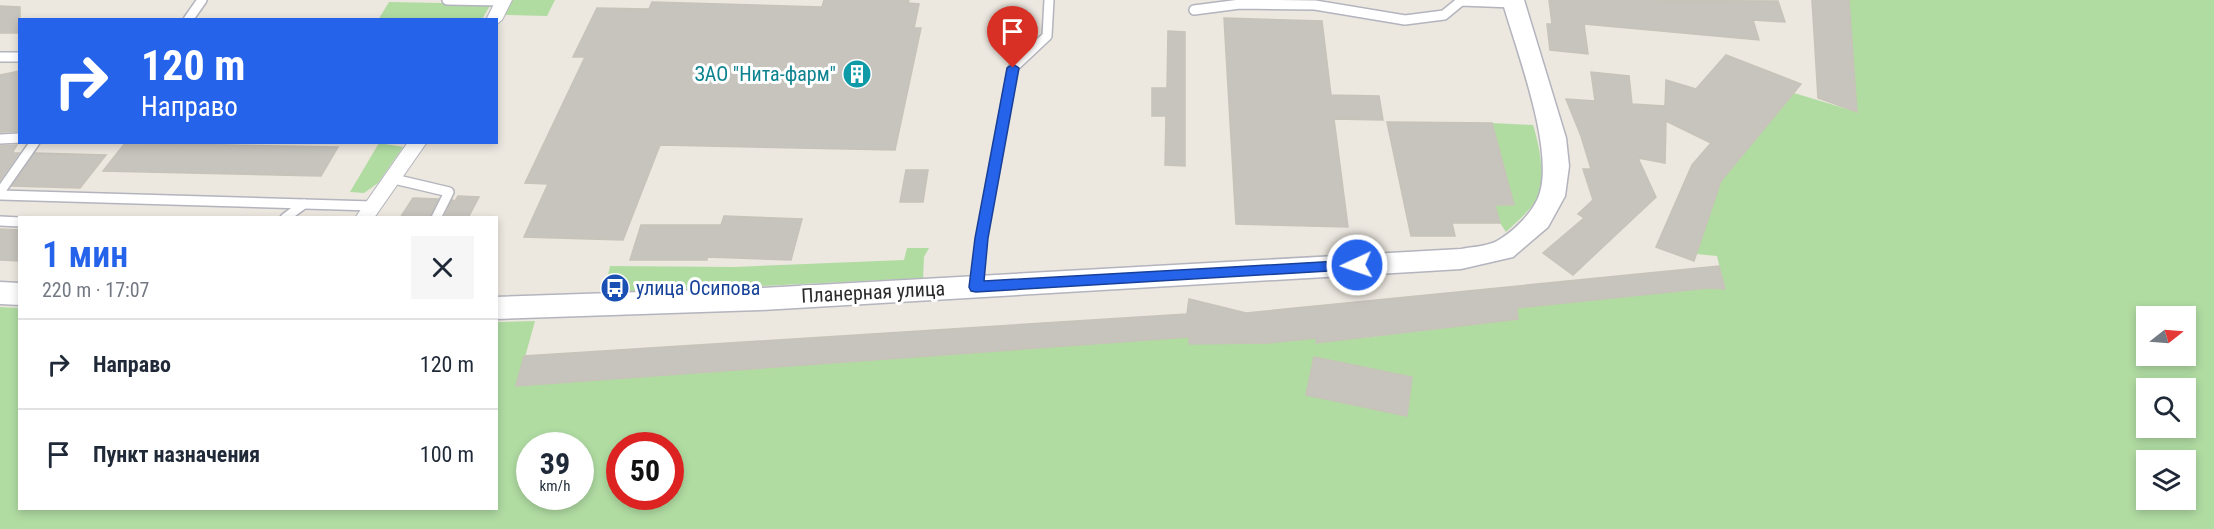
<!DOCTYPE html>
<html lang="ru">
<head>
<meta charset="utf-8">
<style>
	body { margin:0; font-family:"Roboto Condensed",sans-serif; background:#f6f6f7; color:#1f2937; height:100vh; display:flex; flex-direction:column; font-size:22px; white-space:nowrap }
	* { box-sizing:border-box; margin:0 }
	p { font-size:20px; color:#747a83 }
	.icon { flex:none; width:33px; height:33px; fill:none; stroke:currentColor; stroke-width:2; stroke-linecap:round; stroke-linejoin:round }
	.map { position:relative; flex:1; overflow:hidden }
	.panel { position:absolute; left:18px; top:216px; width:480px; height:294px; display:flex; flex-direction:column; background:#fff; border-radius:0px; box-shadow:0 3px 9px #0003 }
	.panel>* { flex:none }
	.top-card { position:absolute; left:18px; top:18px; width:480px; height:126px; border-radius:0px; box-shadow:0 3px 9px #0003; background:#2563eb; color:#fff; overflow:hidden }
	.needle { width:39px; rotate:73deg }
	.controls { position:absolute; left:2136px; top:306px; display:grid; gap:12px }
	.controls a { display:grid; place-items:center; width:60px; height:60px; border-radius:0px; background:#fff; box-shadow:0 3px 9px #0003; font-size:30px }
	.speed { position:absolute; left:516px; top:432px; display:flex; gap:12px; font-size:30px; font-weight:700; text-align:center }
	.speed>* { display:grid; place-content:center; width:78px; height:78px; border-radius:50%; background:#fff; box-shadow:0 3px 9px #0003; line-height:1 }
	.speed small { font-size:15px; font-weight:400 }
	.speed .limit { border:9px solid #d22; background:#fff; color:#111 }
	.pin { position:absolute; display:grid; place-items:center; width:51px; height:51px; color:#fff; margin:-62px -26px; border-radius:50% 50% 50% 0; rotate:-45deg; box-shadow:0 0 6px #0007 }
	.pin .icon { rotate:45deg }
	.me { position:absolute; width:66px; margin:-33px; rotate:267deg; stroke-linejoin:round; filter:drop-shadow(0 0 4px #0008) }
	.turn { display:flex; align-items:center; gap:21px; height:126px; padding:0 24px; font-size:27px }
	.turn .icon { width:78px; height:78px; stroke-width:2.5 }
	.turn b { display:block; font-size:42px; line-height:51px }
	.round { display:grid; place-items:center; flex:none; width:63px; height:63px; border-radius:0px; background:#f6f6f7 }
	.summary { display:flex; align-items:center; justify-content:space-between; height:102px; padding:0 24px }
	h1 { font-size:36px; font-weight:600; line-height:45px; color:#2563eb }
	ul { padding:0; list-style:none }
	li { display:flex; align-items:center; gap:18px; height:90px; padding:0 24px; border-top:2px solid #e0e1e3 }
	li div { flex:1 }
	li b { display:block; font-size:22px }
	li em { font-style:normal }
	.map>svg:first-child { display:block }
</style>
</head>
<body>
<div class="map">
<svg width="2214" height="529" viewBox="0 0 2214 529">
	<rect width="100%" height="100%" fill="#ece7df"/>
	<!-- green -->
	<g fill="#b0dca2" fill-rule="evenodd">
		<polygon points="513,0 555,0 547,16 505,15"/>
		<path d="M1849,0H2214V529H0V307L19,308L20,508H496L497,322L535,321L517,386L1189,337V343L1358,334L1362,338L1517,319V308L1708,288L1725,289L1717,256L1696,254L1721,181L1794,93L1857,112ZM2146,316H2186V356H2146ZM2146,388H2186V428H2146ZM530,446H580V496H530ZM620,446H670V496H620ZM2146,460H2186V500H2146Z"/>
		<polygon points="389,2 491,4 482,19 378,20"/>
		<path d="M1492,123L1533,125C1539,144 1546,177 1538,196C1532,210 1517,221 1506,232L1500,223L1495,205H1514Z"/>
		<polygon points="379,143 403,147 378,183 364,193 350,192"/>
		<polygon points="907,248 929,248 924,257 923,278 604,294 610,266 734,267 904,260"/>
	</g>
	<!-- building -->
	<g fill="#c7c4be" stroke="#c7c3b9" stroke-width="1.5">
		<polygon points="824,0 909,0 908,3 919,4 914,28 921,28 895,150 660,145 623,240 524,237 548,184 525,183 585,57 573,57 597,8 649,9 652,2 822,7"/>
		<polygon points="1549,0 1778,1 1785,22 1753,20 1759,40 1584,24 1588,54 1550,50 1547,24 1552,24"/>
		<polygon points="1812,0 1849,0 1857,112 1818,98"/>
		<polygon points="0,6 20,7 20,33 0,33"/>
		<polygon points="1224,18 1322,21 1331,95 1379,96 1383,120 1334,119 1348,227 1236,224"/>
		<polygon points="1168,31 1185,32 1185,166 1165,165 1166,116 1152,116 1152,88 1167,88"/>
		<polygon points="1726,55 1801,84 1721,181 1694,261 1656,247 1692,165 1711,143 1666,121 1665,163 1638,158 1656,197 1573,275 1543,253 1584,218 1578,214 1593,200 1583,169 1591,169 1581,136 1566,99 1595,101 1591,72 1629,76 1632,104 1665,106 1666,80 1696,89"/>
		<polygon points="20,71 20,131 0,132 0,75"/>
		<polygon points="1387,122 1492,123 1514,205 1495,205 1500,223 1452,223 1455,236 1411,236"/>
		<polygon points="125,143 338,147 321,176 103,171"/>
		<polygon points="17,145 12,153 19,153 0,180 0,146"/>
		<polygon points="35,153 106,155 80,188 12,186"/>
		<polygon points="906,170 928,170 923,202 900,202"/>
		<polygon points="458,196 479,197 468,218 444,218 452,200 455,201"/>
		<polygon points="413,198 438,199 429,218 400,218"/>
		<polygon points="724,216 802,219 791,260 707,257 707,260 630,260 641,225 721,225"/>
		<polygon points="0,229 20,230 20,261 0,260"/>
		<polygon points="1719,266 1725,289 1708,288 1517,308 1518,319 1316,343 1317,338 1268,343 1189,344 1189,337 516,386 524,356 1187,314 1189,299 1246,313"/>
		<polygon points="1314,357 1412,377 1407,416 1306,395"/>
	</g>
	<g fill="none" stroke-linecap="round" stroke-linejoin="round">
		<!-- lane casing -->
		<g stroke="#b3b4bd" stroke-width="12">
			<g id="lane">
				<polyline points="447,0 503,1"/>
				<polyline points="1194,10 1240,4 1315,5 1405,20 1444,15 1461,1 1513,3"/>
				<polyline points="188,20 202,0"/>
				<polyline points="0,57 20,57"/>
				<polyline points="0,139 20,138"/>
				<polyline points="394,179 449,192 436,218"/>
				<polyline points="0,192 35,142"/>
				<polyline points="0,195 372,206"/>
				<polyline points="285,218 304,204"/>
				<polyline points="0,221 20,222"/>
				<polyline points="976,286 981,238 1013,68 1047,36 1049,0"/>
			</g>
		</g>
		<!-- street casing -->
		<g stroke="#b3b4bd" stroke-width="2">
			<g id="street">
				<polygon points="496,0 512,0 502,20 496,25 496,20 486,20"/>
				<polygon points="408,142 427,142 374,218 355,218"/>
			</g>
		</g>
		<!-- secondary casing -->
		<g stroke="#b3b4bd" stroke-width="3">
			<g id="secondary">
				<path d="M1502,0H1524L1566,138L1569,166L1565,196L1548,227L1513,257L1461,269L1428,271L760,310L496,319V297L760,288L1461,249C1472,247 1488,246 1497,241C1513,232 1531,214 1538,198C1557,154 1515,47 1502,0Z"/>
				<polygon points="0,282 20,283 20,305 0,304"/>
			</g>
		</g>
		<!-- lane -->
		<use href="#lane" stroke="#fff" stroke-width="9"/>
		<!-- street -->
		<use href="#street" fill="#fff" fill-rule="evenodd"/>
		<!-- secondary -->
		<use href="#secondary" fill="#fff" fill-rule="evenodd"/>
	</g>
	<!-- route -->
	<polygon fill="#2563eb" stroke="#184099" stroke-width="1.5" points="1013,64 1019,68 988,238 984,281 1357,260 1362,262 1364,265 1362,269 976,292 971,291 969,287 975,238 1007,68"/>
	<!-- icons -->
	<defs>
		<g id="building-disc" transform="scale(1.5)"><circle r="9.5" fill="#0f9aa8" stroke="#fff"/><path d="M-4-6H4V6H1V3H-1V6H-4ZM-2.5-4.3h1.7v1.8h-1.7ZM.8-4.3h1.7v1.8H.8ZM-2.5-1h1.7V.8h-1.7ZM.8-1h1.7V.8H.8Z" fill="#fff"/></g>
		<g id="bus-disc" transform="scale(1.5)"><circle r="9.5" fill="#1a4fb4" stroke="#fff"/><path d="M-5-6H5V4H4V6H2V4H-2V6H-4V4H-5ZM-3.5-4V0h7V-4ZM-3.5 1.2v1.5H-2V1.2ZM2 1.2v1.5H3.5V1.2Z" fill="#fff"/></g>
	</defs>
	<g fill-rule="evenodd">
		<use href="#building-disc" x="857" y="74"/>
		<use href="#bus-disc" x="615" y="288"/>
	</g>
	<g text-anchor="middle" stroke-width="6" stroke-linejoin="round" paint-order="stroke">
		<!-- culture labels -->
		<g font-size="20" fill="#0d838f" stroke="#fff" text-anchor="end">
			<text x="836" y="81">ЗАО "Нита-фарм"</text>
		</g>
		<!-- transit labels -->
		<g font-size="20" fill="#164399" stroke="#fff" text-anchor="start">
			<text x="636" y="295">улица Осипова</text>
		</g>
		<!-- street labels -->
		<g font-size="20" fill="#2b2b2b" stroke="#fff">
			<text transform="translate(873 292) rotate(-3)" y="7">Планерная улица</text>
		</g>
	</g>
</svg>
<div class="controls">
<a><svg class="needle" viewBox="-14 -14 28 28"><path d="M0-13l5 13h-10z" fill="#e53935"/><path d="M0 13l5-13h-10z" fill="#747a83"/></svg></a>
<a><svg class="icon" aria-label="search" viewBox="0 0 24 24"><circle cx="10" cy="10" r="6"/><path d="M15 15l6 6"/></svg></a>
<a><svg class="icon" aria-label="layers" viewBox="0 0 24 24"><path d="M12 4l9 5-9 5-9-5zM3 14l9 5 9-5"/></svg></a>
</div>
<div class="speed"><div>39<small>km/h</small></div><div class="limit">50</div></div>
<div class="pin" style="left:1013px;top:68px;background:#d93025"><svg class="icon" aria-label="arrive" viewBox="0 0 24 24"><path d="M6 21V4h12l-3 4 3 4H6"/></svg></div>
<svg class="me" style="left:1357px;top:265px" viewBox="-20 -20 40 40"><circle r="17" fill="#2563eb" stroke="#fff" stroke-width="3"/><path d="M0-11L8 9 0 5-8 9z" fill="#fff"/></svg>
<div class="top-card">
<div class="turn"><svg class="icon" aria-label="right" viewBox="0 0 24 24"><path d="M7 20v-9h11M14 6l5 5-5 5"/></svg><div><b>120 m</b>Направо</div></div>
</div>
<section class="panel">
<div class="summary"><div><h1>1 мин</h1><p>220 m · 17:07</p></div><a class="round"><svg class="icon" aria-label="close" viewBox="0 0 24 24"><path d="M6 6l12 12M18 6L6 18"/></svg></a></div>
<ul>
<li><svg class="icon" aria-label="right" viewBox="0 0 24 24"><path d="M7 20v-9h11M14 6l5 5-5 5"/></svg><div><b>Направо</b></div><em>120 m</em></li>
<li><svg class="icon" aria-label="arrive" viewBox="0 0 24 24"><path d="M6 21V4h12l-3 4 3 4H6"/></svg><div><b>Пункт назначения</b></div><em>100 m</em></li>
</ul>
</section>
</div>
</body>
</html>
